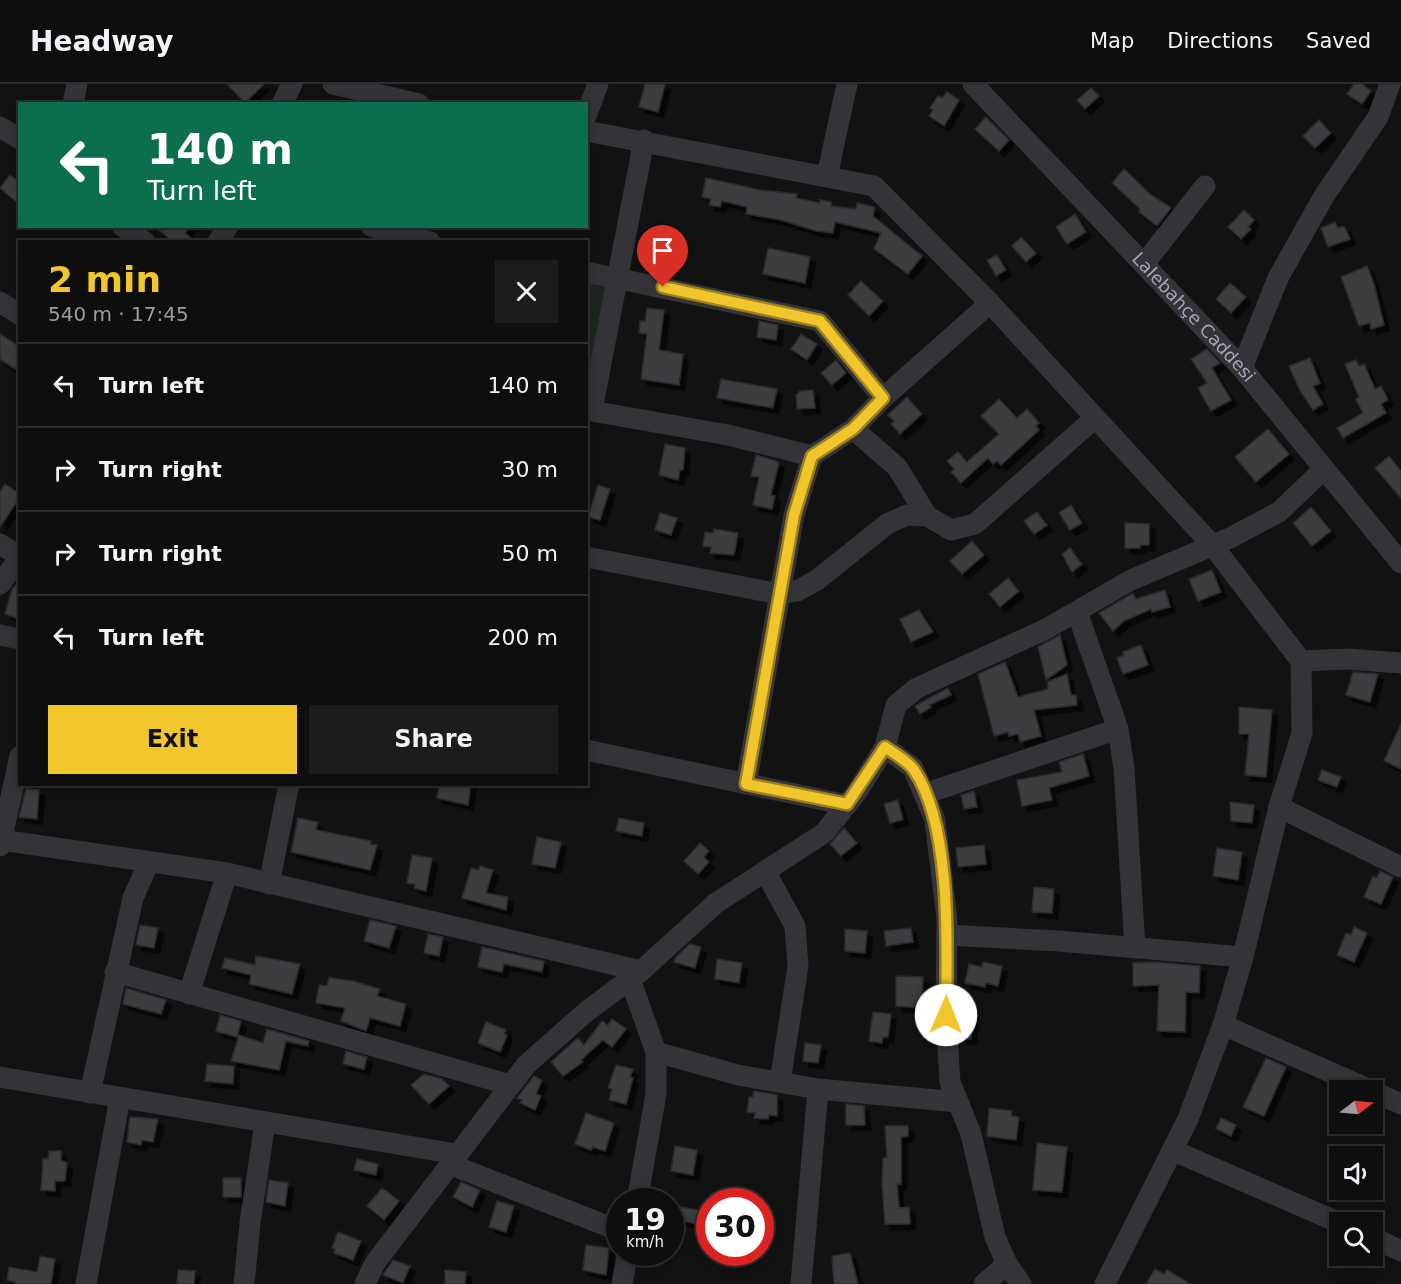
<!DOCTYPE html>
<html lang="en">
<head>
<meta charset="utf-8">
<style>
	body { margin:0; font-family:"DejaVu Sans",sans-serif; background:#1c1c1c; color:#f1f3f6; height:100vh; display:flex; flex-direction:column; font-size:22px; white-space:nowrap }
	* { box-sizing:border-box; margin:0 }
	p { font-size:20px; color:#9b9c9e }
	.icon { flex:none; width:33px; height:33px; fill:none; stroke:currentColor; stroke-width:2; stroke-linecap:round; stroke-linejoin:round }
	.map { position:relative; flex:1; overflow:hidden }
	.panel { position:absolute; left:18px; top:156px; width:570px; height:546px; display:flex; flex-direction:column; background:#0e0e0e; border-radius:0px; box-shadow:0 3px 15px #0003,0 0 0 2px #2e2e2e }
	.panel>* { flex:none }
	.top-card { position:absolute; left:18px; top:18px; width:570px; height:126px; border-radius:0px; box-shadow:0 3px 15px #0003,0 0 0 2px #2e2e2e; background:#0b6e4f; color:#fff; overflow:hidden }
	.needle { width:39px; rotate:74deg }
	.tools { position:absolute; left:1329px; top:996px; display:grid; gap:12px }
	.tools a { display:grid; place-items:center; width:54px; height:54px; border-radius:0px; background:#0e0e0e; box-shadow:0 3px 15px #0003,0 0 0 2px #2e2e2e; font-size:30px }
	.speed { position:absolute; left:606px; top:1104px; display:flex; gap:12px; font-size:30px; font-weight:700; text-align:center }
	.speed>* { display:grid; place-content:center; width:78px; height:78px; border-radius:50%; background:#0e0e0e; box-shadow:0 3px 15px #0003,0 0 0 2px #2e2e2e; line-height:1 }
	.speed small { font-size:15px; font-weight:400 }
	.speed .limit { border:9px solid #d22; background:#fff; color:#111 }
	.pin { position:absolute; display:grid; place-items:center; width:51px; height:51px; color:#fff; margin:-62px -26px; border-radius:50% 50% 50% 0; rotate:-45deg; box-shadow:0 0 6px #0007 }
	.pin .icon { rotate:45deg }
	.me { position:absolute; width:66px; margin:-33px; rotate:1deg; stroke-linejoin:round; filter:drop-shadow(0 0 4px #0008) }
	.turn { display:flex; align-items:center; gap:21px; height:126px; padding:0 30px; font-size:27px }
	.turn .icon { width:78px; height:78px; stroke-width:2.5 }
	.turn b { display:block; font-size:42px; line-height:51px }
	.round { display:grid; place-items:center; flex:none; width:63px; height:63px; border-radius:0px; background:#1c1c1c }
	.headline { display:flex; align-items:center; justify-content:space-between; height:102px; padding:0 30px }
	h1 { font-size:36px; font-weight:700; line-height:45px; color:#f1c62c }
	.cta { display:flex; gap:12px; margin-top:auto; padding:12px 30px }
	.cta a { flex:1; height:69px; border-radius:0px; background:#f1c62c; color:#111; font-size:24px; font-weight:700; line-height:69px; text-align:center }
	.cta a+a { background:#1c1c1c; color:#f1f3f6 }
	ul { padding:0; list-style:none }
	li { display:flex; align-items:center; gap:18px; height:84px; padding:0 30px; border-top:2px solid #2e2e2e }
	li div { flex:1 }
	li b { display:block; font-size:22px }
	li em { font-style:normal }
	header { display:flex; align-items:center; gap:36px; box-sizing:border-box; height:84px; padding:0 30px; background:#0e0e0e; border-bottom:2px solid #2e2e2e }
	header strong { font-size:28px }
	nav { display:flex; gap:33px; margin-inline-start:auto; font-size:21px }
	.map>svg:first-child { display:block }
</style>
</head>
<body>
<header>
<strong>Headway</strong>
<nav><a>Map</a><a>Directions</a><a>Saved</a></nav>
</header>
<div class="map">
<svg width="1401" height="1200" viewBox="0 0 1401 1200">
	<defs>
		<filter id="shadow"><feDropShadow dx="5.5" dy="5.5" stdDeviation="0" flood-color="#0009"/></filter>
	</defs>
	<rect width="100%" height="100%" fill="#121213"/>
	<!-- green -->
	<polygon fill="#1e2620" points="587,190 609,202 592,291 587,296"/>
	<!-- building -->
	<g fill="#3c3c40" stroke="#2c2c2f" stroke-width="1.5" filter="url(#shadow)">
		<polygon points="227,0 264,0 245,19"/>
		<polygon points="645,0 665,0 658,28 639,23"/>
		<polygon points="1354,0 1362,0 1371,7 1362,20 1347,10"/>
		<polygon points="1091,4 1099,12 1085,25 1077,16"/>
		<polygon points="947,8 959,16 944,42 929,32 933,26 930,24 938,12 942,14"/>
		<polygon points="986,33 1009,56 999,67 975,45"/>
		<polygon points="1319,36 1331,49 1315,64 1303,52"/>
		<polygon points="1124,85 1151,111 1171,124 1157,142 1139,128 1140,125 1112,99"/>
		<polygon points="10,91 20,99 20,121 0,104"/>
		<polygon points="706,94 760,106 797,110 796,114 820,119 820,116 831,118 831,122 856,125 857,119 875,123 873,132 922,172 908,190 874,165 881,149 835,138 833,149 816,147 781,136 746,130 747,123 722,117 720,123 709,121 711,115 702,113"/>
		<polygon points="1244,126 1254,136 1248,143 1251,145 1241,155 1228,143"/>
		<polygon points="1075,130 1086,148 1067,160 1056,143"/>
		<polygon points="1335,138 1338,144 1344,142 1350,155 1328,163 1321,144"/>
		<polygon points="154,142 191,142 185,149 196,158 173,158"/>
		<polygon points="1021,153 1036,169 1026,178 1012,162"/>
		<polygon points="768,164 810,173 805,199 763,190"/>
		<polygon points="997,171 1006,186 996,192 987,176"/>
		<polygon points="1367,182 1374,200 1384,241 1371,245 1370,239 1359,242 1341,193"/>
		<polygon points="861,197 883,217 869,232 848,211"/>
		<polygon points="1230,199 1246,213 1231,229 1216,215"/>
		<polygon points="647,224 664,226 659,266 683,270 679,301 641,295 647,250 639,249 640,237 645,237"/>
		<polygon points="759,237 778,241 776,256 757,253"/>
		<polygon points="0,250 20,263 20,278 15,285 0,275"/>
		<polygon points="801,250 817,260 807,276 791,265"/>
		<polygon points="1207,265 1220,279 1212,284 1231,316 1211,327 1198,304 1207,299 1191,275"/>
		<polygon points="1310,274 1320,299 1313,302 1323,320 1313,326 1300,307 1289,282"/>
		<polygon points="836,276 846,289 832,301 821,289"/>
		<polygon points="1356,276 1359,282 1364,280 1375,305 1381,302 1388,316 1381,320 1386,329 1343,354 1337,344 1363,329 1356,315 1359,313 1345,280"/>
		<polygon points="721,295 777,305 773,324 717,314"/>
		<polygon points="813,306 815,324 797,325 796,311 800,307"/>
		<polygon points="907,313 922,330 900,350 891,340 894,337 888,331"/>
		<polygon points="999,315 1017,334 1027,325 1039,339 1036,342 1039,346 1001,381 997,377 993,380 988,374 961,399 951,388 954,385 947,377 958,368 967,378 999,350 981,332"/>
		<polygon points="1268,345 1289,370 1256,398 1235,373"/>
		<polygon points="665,360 685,364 683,386 680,386 678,396 659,391"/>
		<polygon points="756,371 779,378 771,411 775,412 772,425 753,421 759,393 751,392"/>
		<polygon points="1389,372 1401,387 1401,414 1375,384"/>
		<polygon points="5,400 20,410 20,413 0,443 0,408"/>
		<polygon points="598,401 610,405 600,436 588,433"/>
		<polygon points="1071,421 1082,439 1070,446 1059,429"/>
		<polygon points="1311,423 1331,447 1312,462 1293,439"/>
		<polygon points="1037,428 1047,441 1034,450 1024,437"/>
		<polygon points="660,429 677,434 671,451 655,446"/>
		<polygon points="1125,439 1149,440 1149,461 1140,461 1140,464 1125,464"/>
		<polygon points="714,445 738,449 734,471 710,469 711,463 703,462 705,448 713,449"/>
		<polygon points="972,457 984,471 962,490 950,477"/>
		<polygon points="1070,464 1082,480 1072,488 1062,470"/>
		<polygon points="1212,486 1221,508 1198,517 1189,495"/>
		<polygon points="1008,494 1019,507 1000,523 989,510"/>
		<polygon points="20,496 20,535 5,530 12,505"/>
		<polygon points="1165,506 1170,523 1152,528 1151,525 1124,537 1113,547 1099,529 1133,509 1136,515"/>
		<polygon points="919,526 933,548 911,558 900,535"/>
		<polygon points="1060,551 1067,581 1046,596 1038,563"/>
		<polygon points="1141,561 1148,581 1123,590 1117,574 1124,571 1123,568"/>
		<polygon points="1005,578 1018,613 1048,605 1047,598 1067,590 1071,611 1076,611 1077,621 1034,626 1041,652 1020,658 1018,650 1009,652 1008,648 994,652 978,590"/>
		<polygon points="1353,588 1378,590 1370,618 1346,611"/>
		<polygon points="948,604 951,611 929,621 931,623 920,630 915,622"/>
		<polygon points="1239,623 1272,626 1266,693 1245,691 1249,650 1239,650"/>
		<polygon points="1401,640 1401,685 1384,677"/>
		<polygon points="1083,670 1089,692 1049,704 1052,716 1022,722 1017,696 1062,688 1059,678"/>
		<polygon points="1322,686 1341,693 1337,703 1318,696"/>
		<polygon points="440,700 471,700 468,721 437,714"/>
		<polygon points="26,705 39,706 37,735 19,733"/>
		<polygon points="974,707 977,723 964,725 961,711"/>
		<polygon points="898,716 903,736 890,739 884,720"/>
		<polygon points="1230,718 1254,721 1252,739 1231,737"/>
		<polygon points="298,734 318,738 316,746 371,757 370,760 377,761 370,786 291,768"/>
		<polygon points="619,734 644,739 642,752 616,747"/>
		<polygon points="844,744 857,759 841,772 830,760"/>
		<polygon points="537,753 561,758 555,784 532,780"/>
		<polygon points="700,759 709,767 704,773 709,778 698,790 684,777"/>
		<polygon points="984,761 986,780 958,783 956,764"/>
		<polygon points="1217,764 1242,768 1238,796 1213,792"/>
		<polygon points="412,771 432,774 426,807 414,804 415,800 407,799"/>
		<polygon points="480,782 493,786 486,809 508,813 506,826 462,814 471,784 479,786"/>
		<polygon points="1380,787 1393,793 1381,820 1364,813 1373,792 1377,794"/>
		<polygon points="1034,803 1054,805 1052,829 1032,828"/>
		<polygon points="370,836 396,842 389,864 364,857"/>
		<polygon points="140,841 158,844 154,864 136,861"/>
		<polygon points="1354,843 1367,849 1354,878 1337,871 1346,849 1351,851"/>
		<polygon points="911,844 913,858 886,862 884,847"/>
		<polygon points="845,845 867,847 865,869 845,867"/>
		<polygon points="428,850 443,853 439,872 424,869"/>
		<polygon points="690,860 701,863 695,884 674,878 676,873"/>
		<polygon points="482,863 544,877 542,888 504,880 502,888 478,883"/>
		<polygon points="256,872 300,880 292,910 250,900 251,891 222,884 225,874 255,881"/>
		<polygon points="717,875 742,879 739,899 715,895"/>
		<polygon points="983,878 1002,882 998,902 986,899 985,903 965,899 969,880 982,883"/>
		<polygon points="1154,878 1200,882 1199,909 1186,908 1185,948 1157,947 1159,901 1133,902 1133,879"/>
		<polygon points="896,892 923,893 922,924 896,922"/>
		<polygon points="329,894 353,897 380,905 377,912 406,920 400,942 370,934 366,947 341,937 345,924 316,919 319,901 327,902"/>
		<polygon points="126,904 166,916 161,930 123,920"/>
		<polygon points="873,928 891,930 888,953 883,953 882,959 869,957"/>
		<polygon points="959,930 972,930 971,955 960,954"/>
		<polygon points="220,931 241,937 237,953 216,947"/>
		<polygon points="612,935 626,945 612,963 603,956 581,976 583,978 563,992 551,978 578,954 584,961 602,937 608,941"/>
		<polygon points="486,938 506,946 504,950 507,951 500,968 478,959"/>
		<polygon points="267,945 309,957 308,962 286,957 279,986 231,977 239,951 263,959"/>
		<polygon points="805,959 821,961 818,979 803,977"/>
		<polygon points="346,967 367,973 364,985 343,980"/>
		<polygon points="1266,974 1286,983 1264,1032 1243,1023"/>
		<polygon points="207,980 234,982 233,1000 205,997"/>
		<polygon points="616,981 633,985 630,993 633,994 626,1020 609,1016 612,1005 608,1004"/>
		<polygon points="424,990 442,995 449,1002 429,1020 411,1001"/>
		<polygon points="534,992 542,996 536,1010 541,1012 535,1026 520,1019 522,1016 517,1014"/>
		<polygon points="754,1007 777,1011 777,1032 769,1031 768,1035 754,1034 755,1029 747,1028 749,1013 753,1013"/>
		<polygon points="846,1020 864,1022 865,1041 846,1041"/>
		<polygon points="989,1024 1012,1027 1011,1032 1019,1033 1016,1056 987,1052"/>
		<polygon points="586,1029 614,1039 605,1067 593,1063 591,1066 575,1060"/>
		<polygon points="130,1033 158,1035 153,1058 142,1056 141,1061 127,1058"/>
		<polygon points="1221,1034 1236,1041 1231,1052 1216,1045"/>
		<polygon points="885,1042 908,1042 908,1052 901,1053 901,1100 897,1100 899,1124 909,1123 910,1140 885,1140 882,1098 883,1074 887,1074"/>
		<polygon points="1037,1059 1067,1063 1062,1108 1033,1106"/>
		<polygon points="675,1062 697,1066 693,1091 671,1087"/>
		<polygon points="49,1067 61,1067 61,1076 67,1079 65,1097 55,1097 55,1107 41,1106 43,1075 48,1075"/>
		<polygon points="357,1075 378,1080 376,1091 354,1086"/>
		<rect x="223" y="1094" width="18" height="19"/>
		<polygon points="269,1096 288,1099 285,1122 266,1118"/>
		<polygon points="461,1098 480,1106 472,1123 453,1113"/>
		<polygon points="382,1104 399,1117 384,1136 367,1122"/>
		<polygon points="497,1117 514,1122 506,1148 489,1143"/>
		<polygon points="681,1123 698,1126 696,1140 679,1136"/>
		<polygon points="338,1148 361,1157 353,1176 334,1169 335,1165 332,1164"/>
		<polygon points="586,1161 609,1164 606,1191 583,1186"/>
		<polygon points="850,1169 858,1200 834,1200 832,1172"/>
		<polygon points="40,1172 55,1175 51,1200 15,1200 15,1198 7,1196 9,1183 37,1188"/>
		<polygon points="393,1176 410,1182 403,1199 383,1191"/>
		<polygon points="1155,1185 1164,1190 1167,1186 1191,1200 1146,1200"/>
		<polygon points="178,1186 195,1187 194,1200 177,1200"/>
		<polygon points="445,1186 466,1188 465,1200 445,1200"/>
	</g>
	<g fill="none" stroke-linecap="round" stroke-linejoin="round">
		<!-- minor -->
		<g stroke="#333338" stroke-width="21">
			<polyline points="333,0 419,20"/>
			<path id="s1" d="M973,0L1242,284L1401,479"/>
			<polyline points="73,20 77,0"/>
			<polyline points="282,20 292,0"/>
			<polyline points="586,32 598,0"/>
			<polyline points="0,43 20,55"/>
			<polyline points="586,47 874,102 990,219 1213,462 1301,577 1302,649 1279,723 1243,873 1223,941 1188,1035 1105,1200"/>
			<polyline points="827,92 847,0"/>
			<polyline points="122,142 145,158"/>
			<polyline points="371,142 430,158"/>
			<polyline points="218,158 228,142"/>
			<polyline points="1144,180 1205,102"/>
			<polyline points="586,188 820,237 883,314"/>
			<polyline points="0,218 20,231"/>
			<polyline points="1242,284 1278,194 1324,112 1378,33 1390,0"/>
			<polyline points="586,326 728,351 812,372"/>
			<polyline points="592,326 644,56"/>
			<polyline points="853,345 897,383 927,432 951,446 975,440 1095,334"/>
			<polyline points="0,460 20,473"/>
			<polyline points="586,473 780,510 797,507 817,496 887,440 907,431 927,432"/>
			<polyline points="0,500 20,474"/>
			<polyline points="1077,528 1118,645 1124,684 1135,864"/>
			<polyline points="0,551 20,555"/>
			<polyline points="1301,577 1347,575 1401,579"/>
			<polyline points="885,663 913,684 935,736 947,835 946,931 950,998 971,1050 995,1153 1007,1180 1021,1200"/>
			<polyline points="586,666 847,721"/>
			<polyline points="746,700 794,431 812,372 853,345 883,314 990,219"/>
			<polyline points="924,710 1118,645"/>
			<polyline points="1279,723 1401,783"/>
			<polyline points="1,756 227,789"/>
			<polyline points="0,762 20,672"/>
			<polyline points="766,789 795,842 798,882 780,998"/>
			<polyline points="269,800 289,700"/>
			<polyline points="947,851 1058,857 1243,873"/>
			<polyline points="115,888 510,1001"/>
			<polyline points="630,895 656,968 738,991 818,1005 958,1018"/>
			<polyline points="189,910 227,789 641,887"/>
			<polyline points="1223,941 1371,1006"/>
			<polyline points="0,993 456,1070"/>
			<polyline points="1372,1007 1401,1020"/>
			<polyline points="90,1009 133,814 149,778"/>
			<polyline points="1172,1066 1340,1139"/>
			<polyline points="449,1080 620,1147"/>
			<polyline points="637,1118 656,1010 656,968"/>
			<polyline points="1372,1153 1401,1167"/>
			<polyline points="86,1200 120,1014"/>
			<polyline points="244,1200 250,1139 265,1039"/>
			<polyline points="365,1200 375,1179 526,981 586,928 641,887 716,819 824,749 857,708 885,663 896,621 917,604 1046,545 1131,496 1230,454 1279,428 1324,385"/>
			<polyline points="622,1200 628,1168"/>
			<polyline points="801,1200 818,1005"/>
			<polyline points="984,1200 1007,1180"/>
		</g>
	</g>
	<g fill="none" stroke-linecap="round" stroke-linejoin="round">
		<!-- route casing -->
		<g stroke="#9d811d" stroke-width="15">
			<path id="route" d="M663,203L820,237L883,314L853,345L812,372L794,431L746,700L847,720L885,663C893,669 908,677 914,686C952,742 947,864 946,931"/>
		</g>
		<!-- route -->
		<use href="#route" stroke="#f1c62c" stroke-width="10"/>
	</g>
	<g text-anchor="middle" stroke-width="6" stroke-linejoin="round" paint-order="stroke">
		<!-- street labels -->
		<g font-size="18" fill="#a3a6b4" stroke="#0d0d0e">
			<text dy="6" stroke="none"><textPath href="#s1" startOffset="321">Lalebahçe Caddesi</textPath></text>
		</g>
	</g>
</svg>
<div class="tools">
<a><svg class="needle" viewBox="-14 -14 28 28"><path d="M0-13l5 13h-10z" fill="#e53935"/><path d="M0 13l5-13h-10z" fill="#9b9c9e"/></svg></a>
<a><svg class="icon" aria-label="sound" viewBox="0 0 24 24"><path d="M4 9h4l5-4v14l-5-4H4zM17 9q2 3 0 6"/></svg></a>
<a><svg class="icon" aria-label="search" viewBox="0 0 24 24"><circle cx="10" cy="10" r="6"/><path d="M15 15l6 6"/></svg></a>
</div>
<div class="speed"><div>19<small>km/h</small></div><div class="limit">30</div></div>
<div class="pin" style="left:663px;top:203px;background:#d93025"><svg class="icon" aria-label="arrive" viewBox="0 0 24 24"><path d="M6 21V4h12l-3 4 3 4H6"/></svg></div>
<svg class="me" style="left:946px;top:931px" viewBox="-20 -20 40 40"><circle r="19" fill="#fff"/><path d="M0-13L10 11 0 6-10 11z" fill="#f1c62c"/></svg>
<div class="top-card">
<div class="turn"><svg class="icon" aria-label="left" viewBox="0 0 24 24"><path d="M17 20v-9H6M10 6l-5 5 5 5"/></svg><div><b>140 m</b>Turn left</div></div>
</div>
<section class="panel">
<div class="headline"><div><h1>2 min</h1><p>540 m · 17:45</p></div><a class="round"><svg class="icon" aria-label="close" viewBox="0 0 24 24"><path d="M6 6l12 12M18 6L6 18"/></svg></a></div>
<ul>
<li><svg class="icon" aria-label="left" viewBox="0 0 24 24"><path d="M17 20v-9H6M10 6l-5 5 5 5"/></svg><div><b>Turn left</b></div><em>140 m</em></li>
<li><svg class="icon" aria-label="right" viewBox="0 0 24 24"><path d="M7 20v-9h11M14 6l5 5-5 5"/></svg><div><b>Turn right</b></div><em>30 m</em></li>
<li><svg class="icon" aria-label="right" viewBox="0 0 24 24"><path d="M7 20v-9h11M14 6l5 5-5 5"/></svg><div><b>Turn right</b></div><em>50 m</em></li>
<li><svg class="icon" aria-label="left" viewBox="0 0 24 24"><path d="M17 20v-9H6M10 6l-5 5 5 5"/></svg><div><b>Turn left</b></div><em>200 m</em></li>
</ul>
<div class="cta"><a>Exit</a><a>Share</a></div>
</section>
</div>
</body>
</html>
